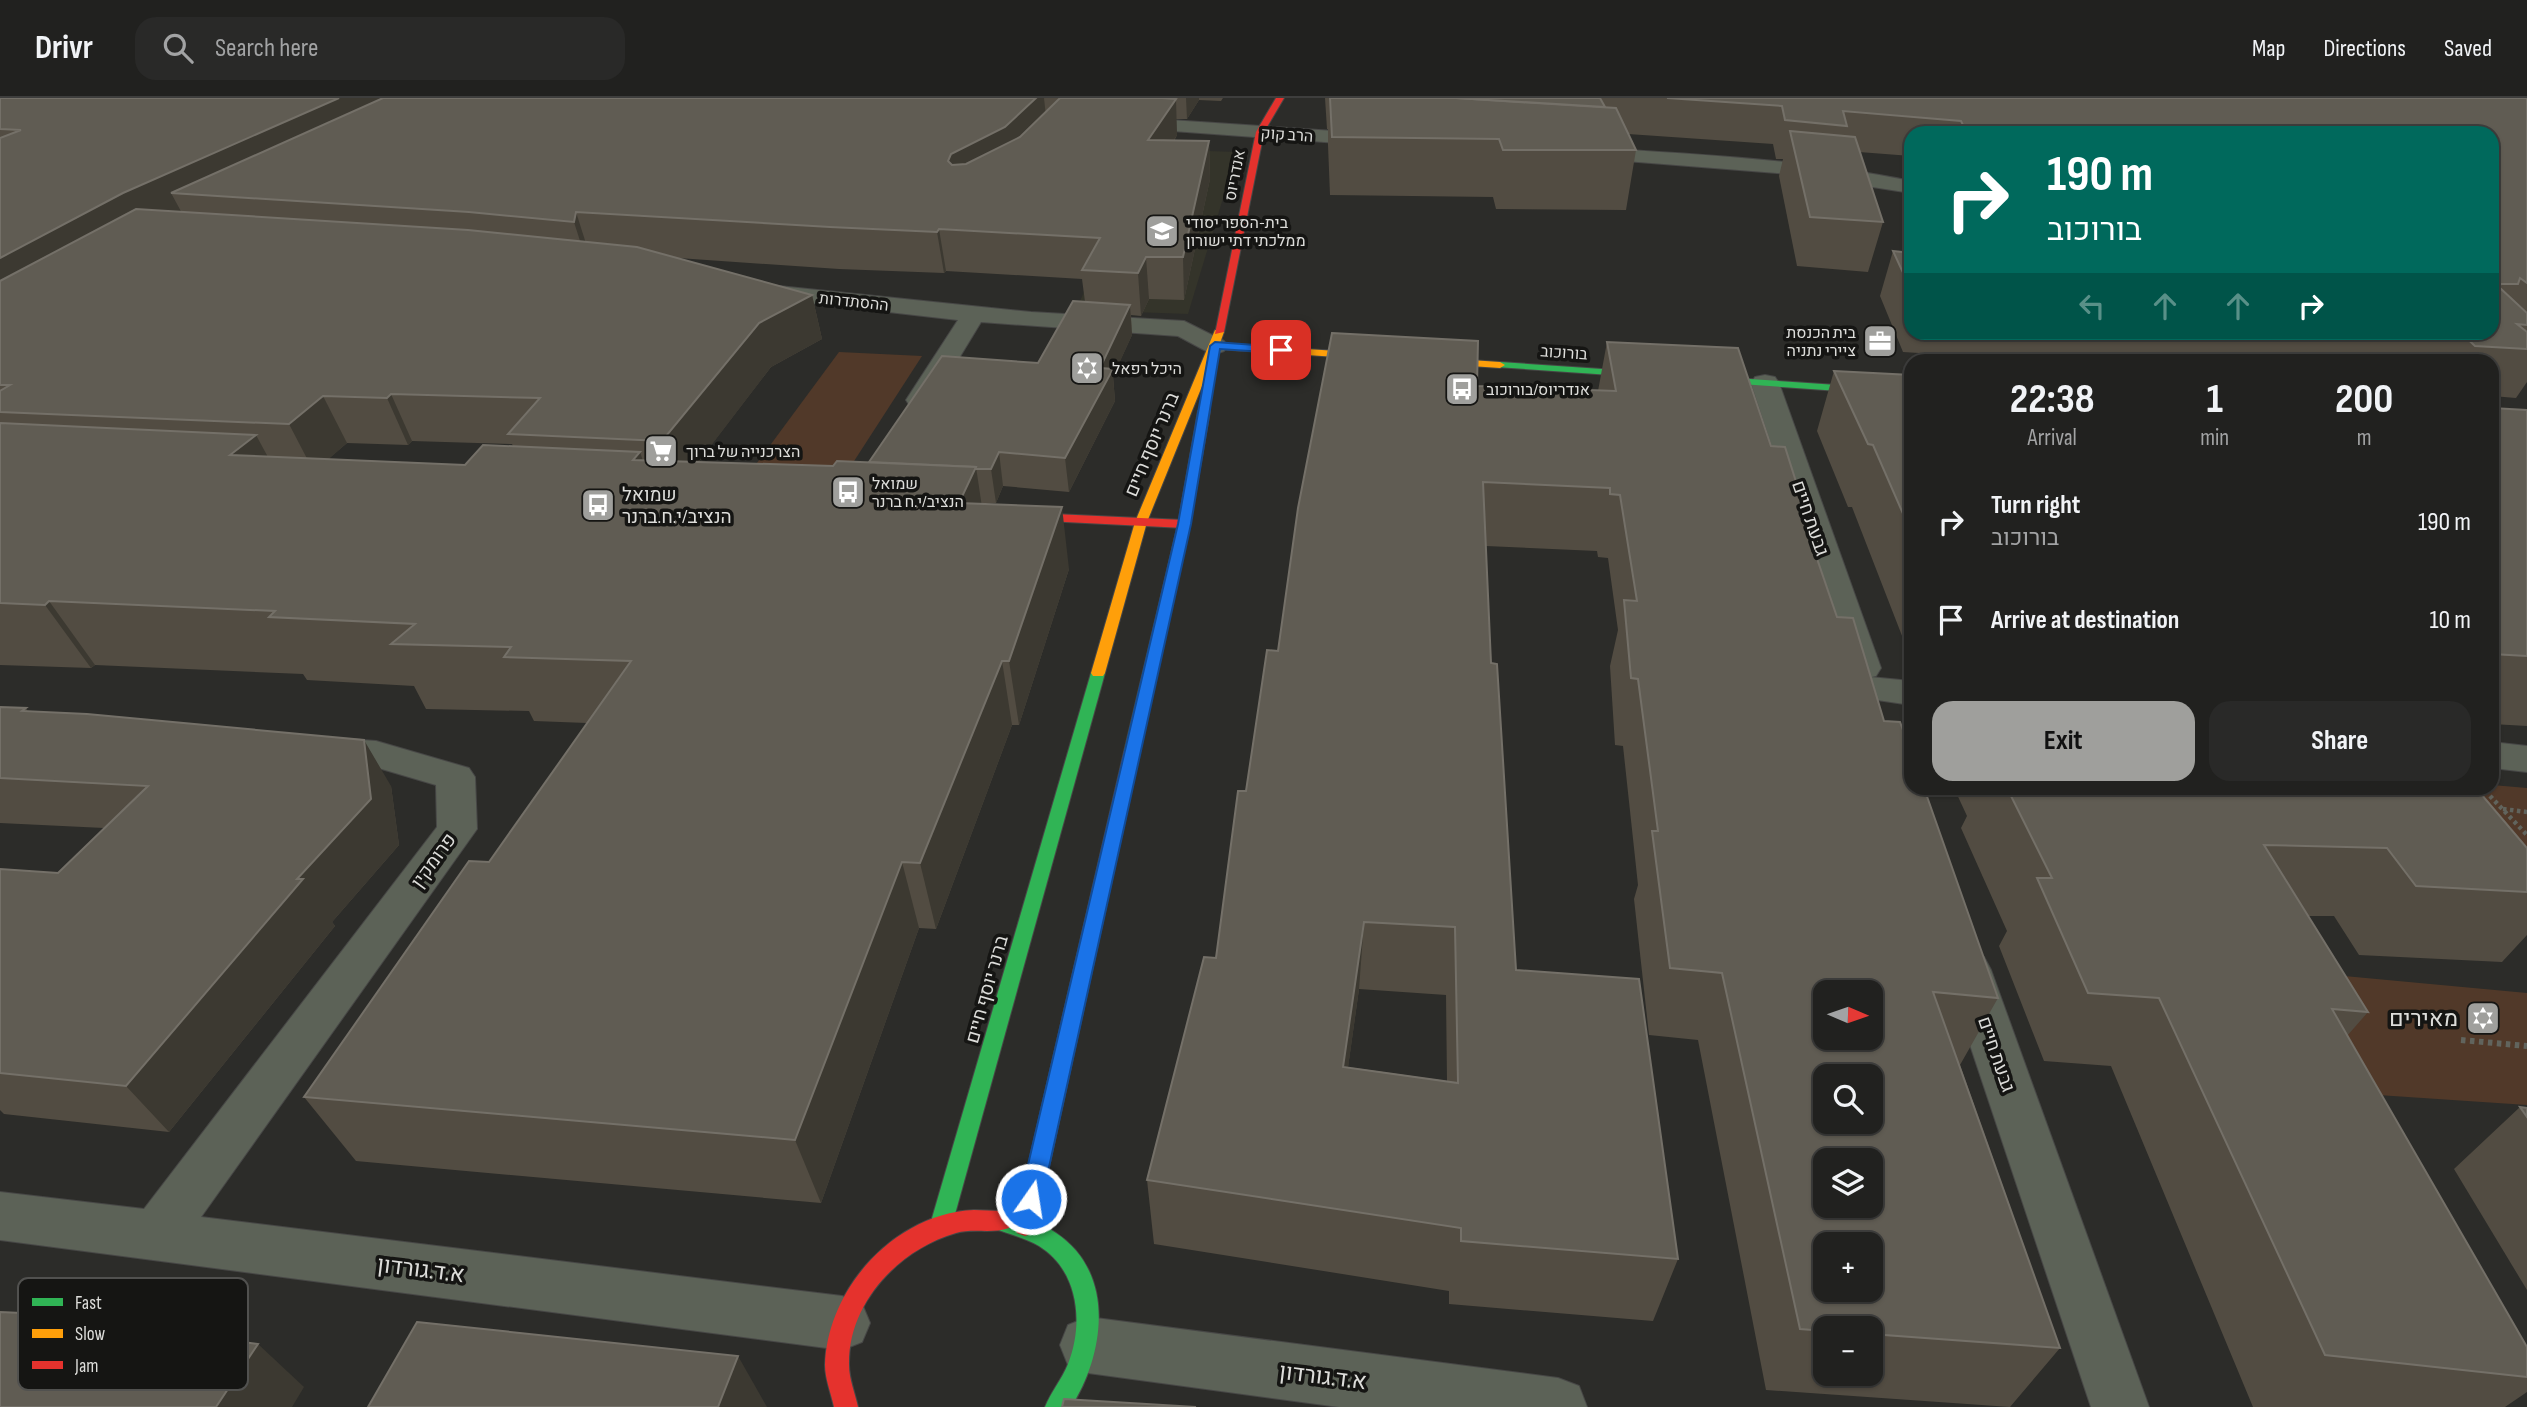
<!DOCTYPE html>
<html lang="en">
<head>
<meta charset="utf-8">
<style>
	body { margin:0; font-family:"Sofia Sans Condensed",Heebo,sans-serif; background:#292928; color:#f1f3f6; height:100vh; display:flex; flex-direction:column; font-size:26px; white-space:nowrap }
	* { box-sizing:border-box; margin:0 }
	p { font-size:23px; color:#a2a3a4 }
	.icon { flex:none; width:38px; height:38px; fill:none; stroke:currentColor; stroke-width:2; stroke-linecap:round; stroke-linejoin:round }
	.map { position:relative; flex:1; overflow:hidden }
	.panel { position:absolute; left:1904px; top:256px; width:595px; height:441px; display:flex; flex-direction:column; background:#21211f; border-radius:21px; box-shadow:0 2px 5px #0004,0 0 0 2px #3e3e3d }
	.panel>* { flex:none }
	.banner { position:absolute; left:1904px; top:28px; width:595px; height:214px; border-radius:21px; box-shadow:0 2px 5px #0004,0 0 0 2px #3e3e3d; background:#00695c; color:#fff; overflow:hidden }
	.needle { width:46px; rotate:92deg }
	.controls { position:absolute; left:1813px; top:882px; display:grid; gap:14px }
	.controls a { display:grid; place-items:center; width:70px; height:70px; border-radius:14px; background:#21211f; box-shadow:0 2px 5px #0004,0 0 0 2px #3e3e3d; font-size:35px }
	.pin { position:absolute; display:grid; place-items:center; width:60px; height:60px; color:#fff; margin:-30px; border-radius:14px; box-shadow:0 4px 10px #0006 }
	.me { position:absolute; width:77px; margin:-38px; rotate:13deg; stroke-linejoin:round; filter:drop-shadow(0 0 5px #0008) }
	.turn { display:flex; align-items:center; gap:24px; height:147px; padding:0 28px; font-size:32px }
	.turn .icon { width:91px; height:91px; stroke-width:2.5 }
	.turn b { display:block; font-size:49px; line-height:60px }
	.lanes { display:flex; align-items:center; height:66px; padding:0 28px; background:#0003; justify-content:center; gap:35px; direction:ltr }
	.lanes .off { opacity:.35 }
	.eta { display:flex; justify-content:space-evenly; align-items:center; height:119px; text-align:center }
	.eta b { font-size:42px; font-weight:700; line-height:49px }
	.action { display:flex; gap:14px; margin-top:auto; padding:14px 28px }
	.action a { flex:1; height:80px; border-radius:21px; background:#9f9f9c; color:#111; font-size:28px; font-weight:700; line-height:80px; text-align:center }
	.action a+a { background:#292928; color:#f1f3f6 }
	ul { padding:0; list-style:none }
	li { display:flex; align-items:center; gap:21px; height:98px; padding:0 28px }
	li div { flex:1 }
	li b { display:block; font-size:26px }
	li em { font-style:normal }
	header { display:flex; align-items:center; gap:42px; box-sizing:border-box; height:98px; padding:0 35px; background:#21211f; border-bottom:2px solid #3e3e3d }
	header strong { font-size:33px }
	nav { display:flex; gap:38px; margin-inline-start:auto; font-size:24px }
	.search { width:490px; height:63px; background:#292928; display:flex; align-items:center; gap:18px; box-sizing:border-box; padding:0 24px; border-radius:21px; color:#a2a3a4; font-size:26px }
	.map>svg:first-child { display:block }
</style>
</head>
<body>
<header>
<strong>Drivr</strong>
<div class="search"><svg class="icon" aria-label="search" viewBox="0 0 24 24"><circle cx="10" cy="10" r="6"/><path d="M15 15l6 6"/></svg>Search here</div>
<nav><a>Map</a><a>Directions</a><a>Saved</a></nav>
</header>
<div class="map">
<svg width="2527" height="1309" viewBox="0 0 2527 1309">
	<rect width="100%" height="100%" fill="#2c2c29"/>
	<!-- built -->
	<polygon fill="#34342a" points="1147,51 1237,54 1188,216 1076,212"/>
	<!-- green -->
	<g fill="#513929">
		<polygon points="839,254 922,258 847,374 754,369"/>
		<polygon points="2492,687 2527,690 2527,831 2429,690 2492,690"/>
		<polygon points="2312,875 2527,895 2527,1007 2378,997"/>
	</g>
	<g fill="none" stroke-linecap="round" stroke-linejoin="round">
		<!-- street casing -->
		<g stroke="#474746" stroke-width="2">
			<g id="street">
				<polygon points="1125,19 1379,36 1389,42 1379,48 1118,29 1116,25"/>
				<path d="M1582,49C1692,56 1802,61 1911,83V95L1789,76L1575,59L1572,55L1575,51Z"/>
				<polygon points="759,186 1031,214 1184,223 1224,243 1228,248 1224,253 1215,256 1206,253 1178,238 981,224 930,308 920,310 910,308 906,302 958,222 750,198 747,193 750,188"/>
				<polygon points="1765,277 1775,279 1779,285 1881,570 1876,578 1863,581 1850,578 1845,570 1751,285 1755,279"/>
				<polygon points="1870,579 1911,583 1911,607 1857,599 1852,591 1857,583"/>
				<polygon points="320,639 376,643 469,670 475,679 477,731 201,1119 842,1198 862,1206 870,1225 862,1244 842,1252 0,1142 0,1094 144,1111 437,729 436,687 375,669 320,665 306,661 301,652 306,643"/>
				<polygon points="2492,644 2527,648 2527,674 2492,670"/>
				<polygon points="1968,854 1984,859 1991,872 2149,1309 2091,1309 1945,872 1952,859"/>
				<polygon points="1088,1219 1558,1280 1579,1288 1587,1309 1339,1309 1088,1275 1068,1267 1060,1247 1068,1227"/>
			</g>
		</g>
		<!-- fast casing -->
		<g stroke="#474746" stroke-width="2">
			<g id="fast">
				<polygon points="1500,264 1911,292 1911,298 1496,269 1496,265"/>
				<polygon points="1204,310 1210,313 1190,426 1140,654 1132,659 1124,654 1178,426 1198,313"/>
				<polygon points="1098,570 1105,575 952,1127 949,1134 941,1137 933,1134 930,1127 1091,575"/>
				<path d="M1001,1113C1019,1119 1040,1124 1056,1135C1116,1175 1105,1256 1071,1309H1045C1051,1294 1062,1281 1068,1266C1084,1225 1079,1173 1039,1148C1025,1140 1009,1136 993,1130L990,1123L993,1116Z"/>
			</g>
		</g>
		<!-- slow casing -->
		<g stroke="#474746" stroke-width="2">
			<polygon id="slow" points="1215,232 1224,234 1220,245 1500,264 1505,267 1500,270 1217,251 1147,424 1105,575 1103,578 1093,578 1091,575 1135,424"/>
		</g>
		<!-- jam casing -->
		<g stroke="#474746" stroke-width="2">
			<g id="jam">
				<polygon points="1276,0 1284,0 1264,34 1224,234 1215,236 1256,34"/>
				<polygon points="1013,414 1184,422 1190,426 1184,430 1008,421 1008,415"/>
				<polygon points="1132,649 1140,654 1036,1128 1033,1135 1025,1138 1017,1135 1014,1128 1124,654"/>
				<path d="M974,1112L1001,1113L1009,1116L1012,1123L1009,1130C992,1136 973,1130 956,1135C898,1152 848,1205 849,1267C849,1281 855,1295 858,1309H834C831,1295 825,1281 825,1267C827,1190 896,1115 974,1112Z"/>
			</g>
		</g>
		<!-- path-far1 -->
		<g stroke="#61645d" stroke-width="4.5" stroke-dasharray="3.5 3.5" stroke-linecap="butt">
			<polyline points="2490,698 2527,737"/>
			<polyline points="2503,711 2527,714"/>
		</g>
		<!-- path -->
		<polyline stroke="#61645d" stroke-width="6" stroke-dasharray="4.5 4.5" stroke-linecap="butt" points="2461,942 2527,948"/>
		<!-- street -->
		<use href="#street" fill="#5c6257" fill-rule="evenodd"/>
		<!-- fast -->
		<use href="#fast" fill="#30b455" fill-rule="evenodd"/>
		<!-- slow -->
		<use href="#slow" fill="#ff9f0a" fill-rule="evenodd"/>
		<!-- jam -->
		<use href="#jam" fill="#e5322d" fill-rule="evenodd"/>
	</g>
	<!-- wall -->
	<g fill="#524c42" fill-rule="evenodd">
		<path d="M0,0H1223L1221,3L1199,2L1187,21H1176L1177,37L1174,43H1209L1210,81L1184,202L1149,201L1141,218L1131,217L1132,237L1113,278L1115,303L1069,394L1003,388L996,405H981L982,406L1069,471L1019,627H1012L936,831L919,830L821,1105L356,1063L304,999L489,764L587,625L534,623L529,613L426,611L414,588L307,582L303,576L95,567L91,570L0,567ZM678,160L839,171L944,175L946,173L1082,181L1085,204L1038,265L869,364L833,368L698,364L771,269L822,241L812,197ZM412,343L512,346L513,348L465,367L328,361L347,345L408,347Z"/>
		<polygon points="1325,0 2527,0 2527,284 2516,300 2492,298 2492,262 2169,262 2131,259 2129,262 2030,262 1903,254 1880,198 1893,153 1911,155 1911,234 2492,234 2492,35 1911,35 1911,58 1859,54 1883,124 1868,174 1797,168 1779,78 1783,61 1776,61 1773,46 1628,36 1636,52 1626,112 1496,111 1493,99 1330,97 1328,47 1328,31 1327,31"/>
		<path d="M1607,244L1771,348L1804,409L1802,416L1837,519L1884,623L1998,900L1960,967L2060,1250L2010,1309L1766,1292L1698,942L1649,937L1634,801L1638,787L1623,648L1615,647L1610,568L1618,532L1608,460L1598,459L1597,453L1486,448L1491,565L1516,872L1678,1161L1653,1223L1449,1206V1193L1154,1146L1147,1082L1216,860L1246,693L1278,553L1477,288L1598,293ZM1359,891L1446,897L1447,983L1348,969ZM1825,1230H1871V1276H1825Z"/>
		<polygon points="1834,273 1911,277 1911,561 1852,409 1848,409 1817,333"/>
		<polygon points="2492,310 2527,312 2527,628 2492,626"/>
		<polygon points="0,609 26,610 28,614 391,688 399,747 332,824 335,828 169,1034 4,1016 0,1012 0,771 58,775 104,730 0,725"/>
		<polygon points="1954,690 2476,690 2527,750 2527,837 2502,864 2359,857 2334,818 2308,818 2368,914 2347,938 2527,1279 2527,1294 2505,1309 2253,1309 2111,968 2044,963 1999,848 2007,833 1961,730 1967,718"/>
		<polygon points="2520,1009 2527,1010 2527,1192 2454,1071"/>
	</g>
	<!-- shaded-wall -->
	<g fill="#3c3931">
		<polygon points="339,0 431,0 171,95 183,117 0,217 0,160 123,95"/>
		<polygon points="1036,0 1044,0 1047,28 957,95 948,63 951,56"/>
		<polygon points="1186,0 1199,0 1199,2 1187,21"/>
		<polygon points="1176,1 1177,37 1150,80 1148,42"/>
		<polygon points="1209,43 1210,81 1184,202 1183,159"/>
		<polygon points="576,114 589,155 587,165 574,124"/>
		<polygon points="939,131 946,173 944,175 937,134"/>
		<polygon points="1146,159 1149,201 1141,218 1138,175"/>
		<polygon points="812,197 822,241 771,269 678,391 662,343 759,225"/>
		<polygon points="1130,207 1132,237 1113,279 1115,303 1069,394 1065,360 1100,270"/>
		<polygon points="391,296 412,343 408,347 387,300"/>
		<polygon points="323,298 347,345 314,374 289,326"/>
		<polygon points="256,337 288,396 230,357"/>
		<polygon points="640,354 660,414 633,362"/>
		<polygon points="999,354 1003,388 996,405 991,371"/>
		<polygon points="976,369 985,429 959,405"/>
		<polygon points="1062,409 1069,471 1019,627 1009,563"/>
		<polygon points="49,503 95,567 91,570 45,507"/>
		<polygon points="1002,563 1012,627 936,831 920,765"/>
		<polygon points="364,642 391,688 399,747 332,824 335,828 169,1034 126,988 297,781"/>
		<polygon points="902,764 919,830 821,1105 795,1042"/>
		<polygon points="1364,824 1359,891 1339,1035 1343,969"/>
		<polygon points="258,1246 304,1289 292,1309 216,1309"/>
		<polygon points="738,1258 767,1309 718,1309"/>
	</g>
	<!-- building -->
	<g fill="#605c53" stroke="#747068" stroke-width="2" fill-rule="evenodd">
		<polygon points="0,0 339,0 123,95 0,160 0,40 21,32 0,31"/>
		<polygon points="383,0 1036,0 1005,29 951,56 948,63 952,67 966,66 1020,39 1060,0 1162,0 1176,1 1148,42 1209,43 1183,159 1146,159 1138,175 1082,172 1100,140 939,131 937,134 830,129 576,114 574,124 469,114 171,95"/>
		<polygon points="1330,0 1456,0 1616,10 1636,52 1503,52 1499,41 1332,39"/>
		<polygon points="1456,0 1600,0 1605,9"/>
		<polygon points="1667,0 2527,0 2527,185 2520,180 2518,186 2501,186 2499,189 2527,215 2527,227 2517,226 2527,234 2527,251 2475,248 2460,234 2492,234 2492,35 1967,35 1961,23 1843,13 1847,28 1785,22 1782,8"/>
		<polygon points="1790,33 1855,39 1883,124 1810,119"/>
		<polygon points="136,111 468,132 637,149 812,197 759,225 662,343 508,336 540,300 391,296 387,300 323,298 289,326 0,314 0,293 10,287 0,287 0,183"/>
		<polygon points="1893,153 1911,155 1911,192"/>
		<polygon points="1073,203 1130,207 1100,270 1113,271 1065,360 999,354 991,371 976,371 976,369 869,364 942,258 1038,265"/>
		<path d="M1332,235L1478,243L1477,288L1616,293L1607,244L1738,250L1771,348L1785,349L1804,409L1799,408L1837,519L1853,520L1884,623L1900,624L1911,654V690H1924L1998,900L1933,894L2060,1250L1871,1236V1230H1825V1233L1800,1231L1722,875L1670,870L1652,733H1658L1638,581L1631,580L1624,502L1637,503L1620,397L1610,396V390L1483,384L1491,565L1497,566L1516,872L1639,881L1678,1161L1461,1143V1130L1147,1082L1204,859L1216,860L1238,693H1246L1267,552L1278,553L1298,410ZM1364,824L1455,829L1458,985L1343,969ZM1825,894H1871V940H1825ZM1825,978H1871V1024H1825ZM1825,1062H1871V1108H1825ZM1825,1146H1871V1192H1825Z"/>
		<polygon points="1834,273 1911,277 1911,434 1873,347 1868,346"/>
		<polygon points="2492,310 2527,312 2527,558 2492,556"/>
		<polygon points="0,325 256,337 230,357 465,367 483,347 640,354 633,362 833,368 837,363 976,369 959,405 1062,409 1009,563 1002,563 920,765 902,764 795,1042 304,999 469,763 489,764 631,563 504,559 511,549 391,546 415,526 269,519 275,513 49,503 45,507 0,505"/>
		<polygon points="0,609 26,610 22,613 87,616 364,642 371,701 297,781 303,781 126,988 0,975 0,771 58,775 148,688 0,680"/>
		<polygon points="2007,690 2476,690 2527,750 2527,794 2416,788 2387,750 2264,747 2368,914 2332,911 2527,1249 2527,1279 2325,1257 2159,900 2088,895 2037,780 2052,780"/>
		<polygon points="2520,1009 2527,1010 2527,1019"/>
		<polygon points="0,1214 22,1215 258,1246 216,1309 0,1309"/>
		<polygon points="417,1224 738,1258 718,1309 368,1309"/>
		<polygon points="1064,1301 1196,1309 1062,1309"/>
	</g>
	<!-- route -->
	<polygon fill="#1a73e8" stroke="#114b97" stroke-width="2" points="1215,244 1281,249 1286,252 1281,255 1220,251 1191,426 1042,1101 1039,1108 1031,1111 1023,1108 1020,1101 1178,426 1210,248"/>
	<!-- icons -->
	<defs>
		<g id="school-square" transform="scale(1.75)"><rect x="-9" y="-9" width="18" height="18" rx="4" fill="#9f9f9c" stroke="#151513"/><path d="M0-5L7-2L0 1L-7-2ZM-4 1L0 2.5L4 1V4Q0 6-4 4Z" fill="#fff"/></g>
		<g id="office-square" transform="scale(1.75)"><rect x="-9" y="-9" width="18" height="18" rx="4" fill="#9f9f9c" stroke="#151513"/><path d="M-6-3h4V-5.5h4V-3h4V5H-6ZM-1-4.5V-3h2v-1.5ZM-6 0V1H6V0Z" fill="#fff"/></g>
		<g id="synagogue-square" transform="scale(1.75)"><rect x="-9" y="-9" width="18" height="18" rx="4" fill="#9f9f9c" stroke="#151513"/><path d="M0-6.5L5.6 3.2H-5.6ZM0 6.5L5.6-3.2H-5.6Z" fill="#fff"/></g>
		<g id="bus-square" transform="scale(1.75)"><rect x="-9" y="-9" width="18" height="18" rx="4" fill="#9f9f9c" stroke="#151513"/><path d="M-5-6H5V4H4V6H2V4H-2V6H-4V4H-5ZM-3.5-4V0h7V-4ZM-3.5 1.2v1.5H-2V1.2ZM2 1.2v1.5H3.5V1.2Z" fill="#fff"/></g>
		<g id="supermarket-square" transform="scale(1.75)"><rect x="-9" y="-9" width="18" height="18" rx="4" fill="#9f9f9c" stroke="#151513"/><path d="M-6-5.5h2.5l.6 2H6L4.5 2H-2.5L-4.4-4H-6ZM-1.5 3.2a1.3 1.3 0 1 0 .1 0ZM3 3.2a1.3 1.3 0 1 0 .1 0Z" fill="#fff"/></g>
	</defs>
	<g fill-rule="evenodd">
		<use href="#school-square" x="1162" y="133"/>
		<use href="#office-square" x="1880" y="243"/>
		<use href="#synagogue-square" x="1087" y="270"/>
		<use href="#bus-square" x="1462" y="291"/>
		<use href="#supermarket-square" x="661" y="353"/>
		<use href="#bus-square" x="848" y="394"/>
		<use href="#bus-square" x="598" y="407"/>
		<use href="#synagogue-square" x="2483" y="920"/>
	</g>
	<g text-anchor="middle" stroke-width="7" stroke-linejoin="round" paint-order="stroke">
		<!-- far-street labels -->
		<g font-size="16" fill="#ddddda" stroke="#151513">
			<text transform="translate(1287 36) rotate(4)" y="6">הרב קוק</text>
			<text transform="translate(1234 77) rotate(-79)" y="6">אנדריוס</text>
			<text transform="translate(854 203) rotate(6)" y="6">ההסתדרות</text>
			<text transform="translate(1564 254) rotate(4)" y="6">בורוכוב</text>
		</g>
		<!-- far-poi labels -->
		<g font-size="16" fill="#ddddda" stroke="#151513" text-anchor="start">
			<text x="1186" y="130">בית-הספר יסודי<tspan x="1186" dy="18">ממלכתי דתי ישורון</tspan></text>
			<text x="1856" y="240" text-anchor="end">בית הכנסת<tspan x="1856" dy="18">ציירי נתניה</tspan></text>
			<text x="1112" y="276">היכל רפאל</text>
			<text x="1486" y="297">אנדריוס/בורוכוב</text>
			<text x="686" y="359">הצרכנייה של ברוך</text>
			<text x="872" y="391">שמואל<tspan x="872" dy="18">הנציב/י.ח ברנר</tspan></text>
		</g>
		<!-- street labels -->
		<g font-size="19" fill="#ddddda" stroke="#151513">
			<text transform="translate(1151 346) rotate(-67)" y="7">ברנר יוסף חיים</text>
			<text transform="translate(1811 420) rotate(71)" y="7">גבעת חיים</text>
			<text transform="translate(433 762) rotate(-54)" y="7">פרומקין</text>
			<text transform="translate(986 891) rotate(-74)" y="7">ברנר יוסף חיים</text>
			<text transform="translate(1997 956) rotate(71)" y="7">גבעת חיים</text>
		</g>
		<!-- poi labels -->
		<g font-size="19" fill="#ddddda" stroke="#151513" text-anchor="start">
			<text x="622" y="403">שמואל<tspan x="622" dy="22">הנציב/י.ח.ברנר</tspan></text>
		</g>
		<!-- near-poi labels -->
		<g font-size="23" fill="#ddddda" stroke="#151513" text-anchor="end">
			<text x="2458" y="928">מאירים</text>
		</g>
		<!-- near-street labels -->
		<g font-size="23" fill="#ddddda" stroke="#151513">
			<text transform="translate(421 1171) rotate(7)" y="8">א.ד.גורדון</text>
			<text transform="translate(1323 1278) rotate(7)" y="8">א.ד.גורדון</text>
		</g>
	</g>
	<!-- legend -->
	<rect x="18" y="1180" width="230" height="112" rx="10" fill="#151513" stroke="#51514f" stroke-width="2"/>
	<rect x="32" y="1200" width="31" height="8" fill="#30b455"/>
	<rect x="32" y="1231" width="31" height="9" fill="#ff9f0a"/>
	<rect x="32" y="1263" width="31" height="8" fill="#e5322d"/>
	<g font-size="19" fill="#ddddda">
		<text x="75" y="1211">Fast</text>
		<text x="75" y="1242">Slow</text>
		<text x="75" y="1274">Jam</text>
	</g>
</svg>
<div class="controls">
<a><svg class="needle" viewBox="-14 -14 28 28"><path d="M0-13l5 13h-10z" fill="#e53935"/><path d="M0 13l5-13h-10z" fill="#a2a3a4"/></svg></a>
<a><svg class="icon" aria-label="search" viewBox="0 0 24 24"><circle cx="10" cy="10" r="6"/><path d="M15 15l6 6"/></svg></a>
<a><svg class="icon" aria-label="layers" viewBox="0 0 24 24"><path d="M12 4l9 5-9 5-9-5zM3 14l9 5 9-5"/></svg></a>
<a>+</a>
<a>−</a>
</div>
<div class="pin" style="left:1281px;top:252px;background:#d93025"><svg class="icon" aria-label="arrive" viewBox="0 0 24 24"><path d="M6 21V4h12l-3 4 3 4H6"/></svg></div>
<svg class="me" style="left:1031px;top:1101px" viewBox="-20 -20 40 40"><circle r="17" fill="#1a73e8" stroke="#fff" stroke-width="3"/><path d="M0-11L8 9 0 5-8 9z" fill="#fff"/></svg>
<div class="banner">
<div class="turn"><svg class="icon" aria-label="right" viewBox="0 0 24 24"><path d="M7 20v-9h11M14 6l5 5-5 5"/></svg><div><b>190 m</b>בורוכוב</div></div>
<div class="lanes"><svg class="icon off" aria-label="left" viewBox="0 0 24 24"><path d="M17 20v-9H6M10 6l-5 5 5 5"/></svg><svg class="icon off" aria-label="ahead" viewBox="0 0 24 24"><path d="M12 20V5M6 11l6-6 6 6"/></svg><svg class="icon off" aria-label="ahead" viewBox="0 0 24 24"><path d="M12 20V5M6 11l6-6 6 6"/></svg><svg class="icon" aria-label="right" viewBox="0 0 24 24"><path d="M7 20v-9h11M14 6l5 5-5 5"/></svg></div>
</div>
<section class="panel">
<div class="eta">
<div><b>22:38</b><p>Arrival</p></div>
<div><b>1</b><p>min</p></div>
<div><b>200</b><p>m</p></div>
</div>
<ul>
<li><svg class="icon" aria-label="right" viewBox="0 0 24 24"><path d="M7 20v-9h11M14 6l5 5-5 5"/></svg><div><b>Turn right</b><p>בורוכוב</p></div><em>190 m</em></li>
<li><svg class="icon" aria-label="arrive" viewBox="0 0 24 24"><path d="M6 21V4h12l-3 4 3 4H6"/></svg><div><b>Arrive at destination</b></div><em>10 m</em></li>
</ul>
<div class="action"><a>Exit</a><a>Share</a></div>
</section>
</div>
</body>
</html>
